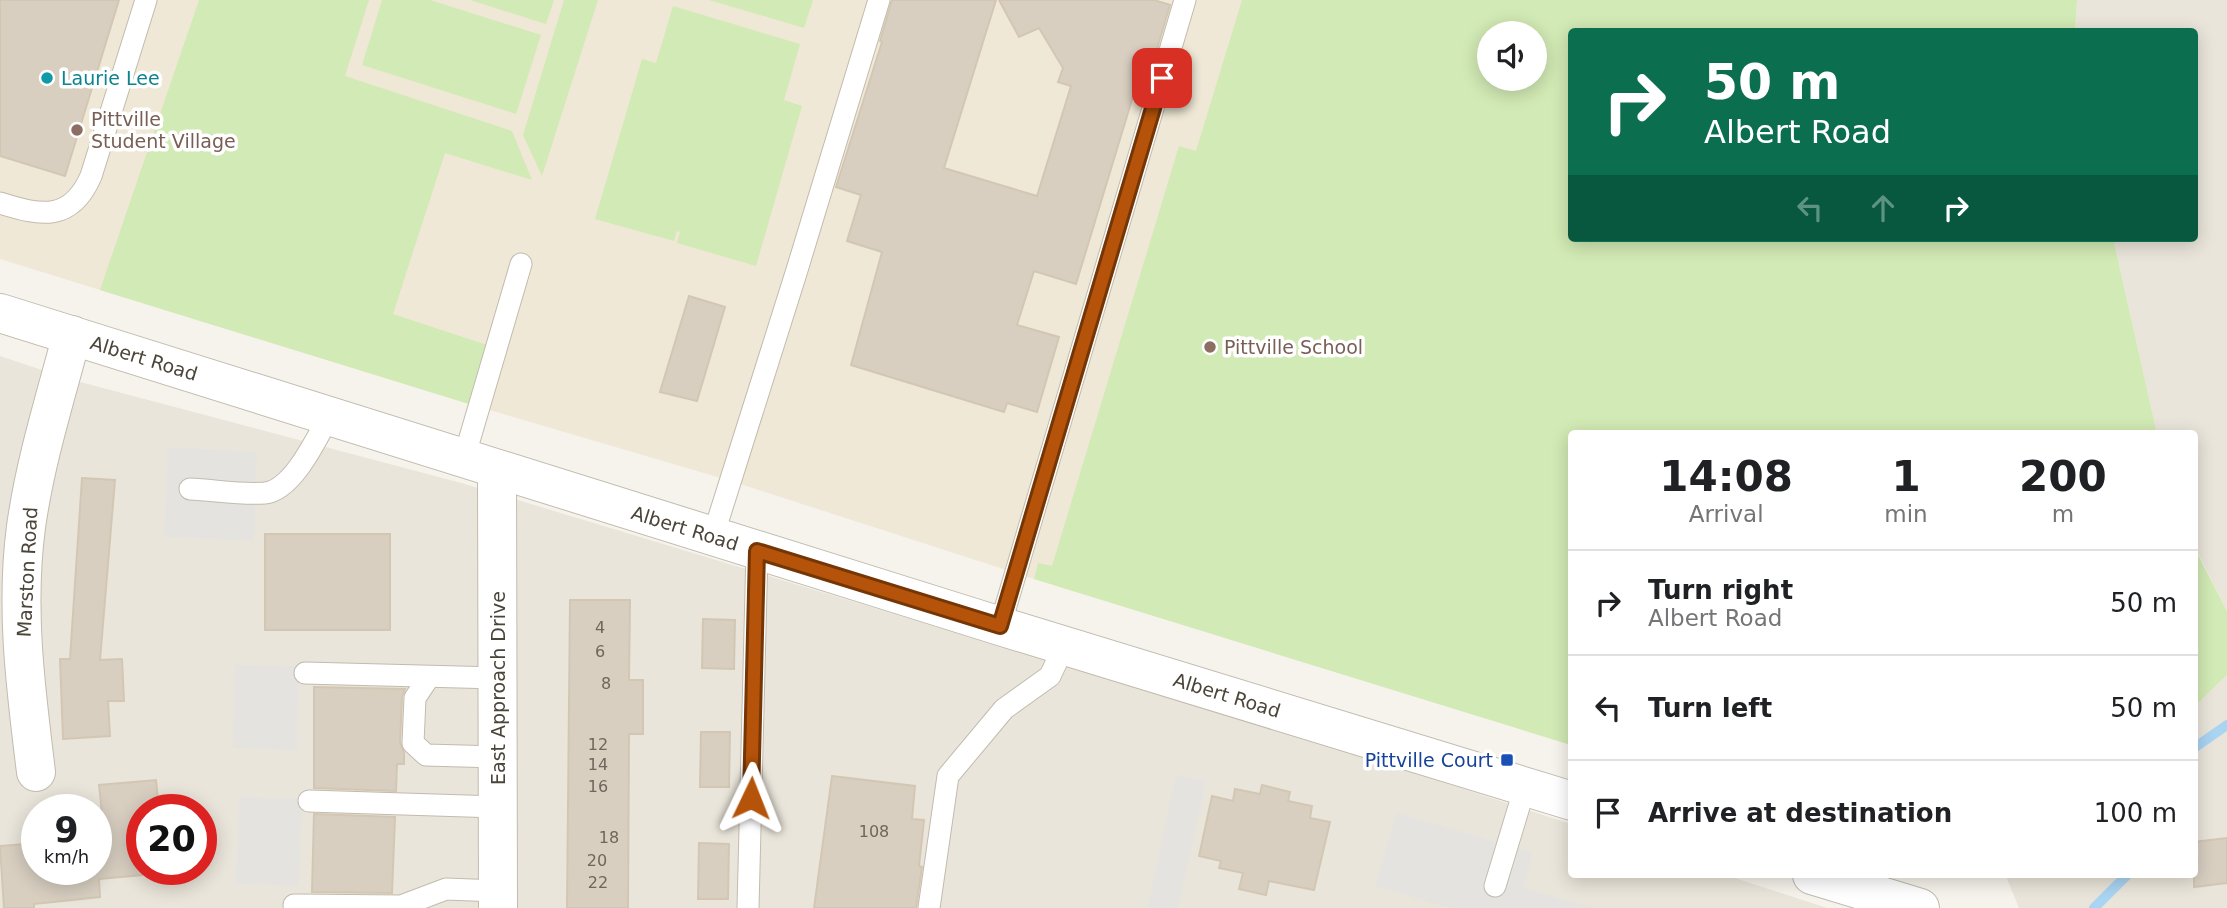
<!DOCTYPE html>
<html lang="en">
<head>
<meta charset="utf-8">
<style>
	body { margin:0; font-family:"DejaVu Sans",sans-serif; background:#f6f6f6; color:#202124; height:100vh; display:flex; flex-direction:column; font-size:26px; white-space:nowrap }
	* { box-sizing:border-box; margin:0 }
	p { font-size:23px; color:#757577 }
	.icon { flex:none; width:38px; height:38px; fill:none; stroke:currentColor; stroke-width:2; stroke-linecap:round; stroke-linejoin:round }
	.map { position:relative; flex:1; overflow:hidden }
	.panel { position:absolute; left:1568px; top:430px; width:630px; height:448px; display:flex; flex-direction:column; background:#fff; border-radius:7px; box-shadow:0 4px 18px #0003 }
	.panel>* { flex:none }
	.guide { position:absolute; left:1568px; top:28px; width:630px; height:214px; border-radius:7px; box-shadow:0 4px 18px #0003; background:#0b6e4f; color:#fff; overflow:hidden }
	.fabs { position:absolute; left:1477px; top:21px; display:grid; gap:14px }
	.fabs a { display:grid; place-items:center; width:70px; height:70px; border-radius:50%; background:#fff; box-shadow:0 4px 18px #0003; font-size:35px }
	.speed { position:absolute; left:21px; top:794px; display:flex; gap:14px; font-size:35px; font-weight:700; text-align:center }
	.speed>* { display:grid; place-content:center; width:91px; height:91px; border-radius:50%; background:#fff; box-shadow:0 4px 18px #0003; line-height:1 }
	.speed small { font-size:18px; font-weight:400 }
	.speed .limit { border:10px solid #d22; background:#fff; color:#111 }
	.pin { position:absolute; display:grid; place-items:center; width:60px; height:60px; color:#fff; margin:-30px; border-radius:14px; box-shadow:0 4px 10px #0006 }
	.me { position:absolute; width:77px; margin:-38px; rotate:2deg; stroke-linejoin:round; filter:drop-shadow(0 0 5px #0008) }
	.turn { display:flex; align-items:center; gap:24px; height:147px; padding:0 21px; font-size:32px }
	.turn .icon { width:91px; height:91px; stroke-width:2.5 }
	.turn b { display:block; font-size:49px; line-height:60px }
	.lanes { display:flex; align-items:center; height:66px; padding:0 21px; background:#0003; justify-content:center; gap:35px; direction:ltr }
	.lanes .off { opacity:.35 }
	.eta { display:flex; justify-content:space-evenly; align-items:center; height:119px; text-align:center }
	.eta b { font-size:42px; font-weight:800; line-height:49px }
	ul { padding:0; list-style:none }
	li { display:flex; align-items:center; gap:21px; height:105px; padding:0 21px; border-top:2px solid #e0e0e0 }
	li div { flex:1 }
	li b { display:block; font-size:26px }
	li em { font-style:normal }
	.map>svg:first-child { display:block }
</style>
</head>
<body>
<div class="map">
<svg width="2227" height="908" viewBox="0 0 2227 908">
	<rect width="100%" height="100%" fill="#f6f3ec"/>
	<!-- residential -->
	<g fill="#eae5da" fill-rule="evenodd">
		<polygon points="2077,0 2227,0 2227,611 2195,547 2194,434 2157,434 2113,238 2194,238 2194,32 2075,32"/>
		<path d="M0,356L69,379L465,484L1350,752L1571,824L1572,875H1726L1827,908H0ZM37,810H96V870H37ZM142,810H201V870H142Z"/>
		<polygon points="2227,675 2227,908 2019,908 2007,879 2011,875 2194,875 2195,706"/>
	</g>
	<!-- education -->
	<path fill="#efe8d6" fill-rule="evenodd" d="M0,0H2077L2075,31L1572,32V238H2113L2157,434H1572L1571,745L1034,579L731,481L469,404L0,259ZM1489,33H1535V79H1489Z"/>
	<!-- green -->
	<g fill="#d2eab5" fill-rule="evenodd">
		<polygon points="199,0 369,0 345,76 512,131 532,180 445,153 393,314 487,345 469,404 100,290"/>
		<polygon points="382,0 430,0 541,35 516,114 362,65"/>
		<polygon points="470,0 554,0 546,24"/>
		<polygon points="564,0 598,0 542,176 523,135"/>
		<polygon points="709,0 813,0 804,28"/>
		<path d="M1242,0H2077L2075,31L1572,32V238H2113L2157,434H1572L1571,745L1034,579L1038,563L1052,566L1179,146L1196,151ZM1489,33H1535V79H1489Z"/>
		<polygon points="673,6 800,44 784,100 802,106 756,266 677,243 680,232 677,231 674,241 595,219 642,59 656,63"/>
		<polygon points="2194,547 2227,611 2227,675 2195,706"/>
	</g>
	<!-- parking -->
	<g fill="#e5e3e0">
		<polygon points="167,447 257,452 254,541 164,537"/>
		<polygon points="235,665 299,666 297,750 233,748"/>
		<polygon points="1176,775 1206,781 1178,908 1147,908"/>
		<polygon points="239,797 302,798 299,886 236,884"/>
		<polygon points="1396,813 1533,852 1523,888 1594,908 1451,908 1375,886"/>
	</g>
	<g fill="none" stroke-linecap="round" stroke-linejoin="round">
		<!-- stream -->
		<g stroke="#a9d4f2" stroke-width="10">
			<polyline points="2194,748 2227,725"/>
			<polyline points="2094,908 2127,875"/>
		</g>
	</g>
	<!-- building -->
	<g fill="#d8cfc1" stroke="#d3c7b4" stroke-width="2">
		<polygon points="0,0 119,0 65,176 0,156"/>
		<polygon points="892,0 996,0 944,168 1037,196 1071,86 1058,82 1063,68 1039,28 1019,37 999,0 1154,0 1170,5 1143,96 1134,93 1076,284 1034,271 1017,325 1059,337 1037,412 1007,403 1004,412 851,365 882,252 847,241 861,195 836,187 882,42 880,41"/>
		<polygon points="689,296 725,307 697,401 660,392"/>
		<polygon points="82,478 115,480 100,660 122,659 124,701 108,701 110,736 63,739 60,659 70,659"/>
		<rect x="265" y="534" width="125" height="96"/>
		<polygon points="570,600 630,600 629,680 643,680 643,734 629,734 628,908 567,908"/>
		<polygon points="703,619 735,620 734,669 702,668"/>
		<polygon points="314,687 405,689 402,697 400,742 404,753 404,764 397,764 396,791 314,788"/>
		<polygon points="701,732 730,732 729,787 700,787"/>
		<polygon points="832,776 915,786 912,819 924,820 919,866 922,867 916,908 814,908"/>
		<polygon points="156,780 159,810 142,810 142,875 99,879 100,897 34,904 34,908 4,908 0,846 37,843 37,870 96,870 96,843 105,842 99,785"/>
		<polygon points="1262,785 1290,792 1288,801 1312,806 1310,818 1330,822 1314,890 1269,881 1266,895 1239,889 1243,873 1219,868 1221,861 1199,856 1212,796 1233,801 1235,789 1260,794"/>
		<polygon points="314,814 395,817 392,893 312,892"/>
		<polygon points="2227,838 2227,883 2194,887 2194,842"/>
		<polygon points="699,843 729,844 728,899 698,899"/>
	</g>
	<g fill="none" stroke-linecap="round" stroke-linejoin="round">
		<!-- service casing -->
		<g stroke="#c2bbae" stroke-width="23">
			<g id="service">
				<path d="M0,203C41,216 71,222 91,176L146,0"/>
				<polyline points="464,458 521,264"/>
				<path d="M190,489C214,490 241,495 265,493C293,490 317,438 329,416"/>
				<polyline points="713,536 797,270 879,0"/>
				<polyline points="1000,626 1185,0"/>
				<polyline points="305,673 498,678"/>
				<polyline points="429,677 415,698 413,743 426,755 498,757"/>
				<polyline points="309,801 498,807"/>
				<polyline points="1495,886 1525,787"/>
				<polyline points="294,905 401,906 446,889 498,891"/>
				<polyline points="748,908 757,551"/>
				<polyline points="929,908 948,776 1004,709 1050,676 1064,646"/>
			</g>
		</g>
		<!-- minor casing -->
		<g stroke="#c2bbae" stroke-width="40">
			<g id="minor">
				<polyline points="497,469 498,908"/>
				<path d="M36,772C26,691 15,609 26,527C35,462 55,399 72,335"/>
			</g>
		</g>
		<!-- tertiary casing -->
		<g stroke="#c2bbae" stroke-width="40">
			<g id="tertiary">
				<polyline points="0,313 1000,626 1572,801"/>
				<polyline points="1812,875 1920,908"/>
			</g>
		</g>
		<!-- service -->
		<use href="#service" stroke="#fff" stroke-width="21"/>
		<!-- minor -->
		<use href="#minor" stroke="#fff" stroke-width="38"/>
		<!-- tertiary -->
		<use href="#tertiary" stroke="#fff" stroke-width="38"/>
	</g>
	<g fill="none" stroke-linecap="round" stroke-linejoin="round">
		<!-- route casing -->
		<g stroke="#753606" stroke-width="18">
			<polyline id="route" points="751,798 757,551 1000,626 1162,78"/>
		</g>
		<!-- route -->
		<use href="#route" stroke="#b45309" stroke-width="12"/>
	</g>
	<!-- markers -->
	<circle fill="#0f9aa8" stroke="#fff" stroke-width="2.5" cx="47" cy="78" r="7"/>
	<g fill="#8d6e63" stroke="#fff" stroke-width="2.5">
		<circle cx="77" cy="130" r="7"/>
		<circle cx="1210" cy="347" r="7"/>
	</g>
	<rect fill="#1a4fb4" stroke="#fff" stroke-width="2.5" x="1500" y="753" width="14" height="14" rx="3.5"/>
	<g text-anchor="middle" stroke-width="7" stroke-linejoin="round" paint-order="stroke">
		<!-- number labels -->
		<g font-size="16" fill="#6e675b">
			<text x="600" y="633">4</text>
			<text x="600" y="657">6</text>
			<text x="606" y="689">8</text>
			<text x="598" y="750">12</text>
			<text x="598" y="770">14</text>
			<text x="598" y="792">16</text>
			<text x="874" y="837">108</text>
			<text x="609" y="843">18</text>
			<text x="597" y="866">20</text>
			<text x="598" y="888">22</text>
		</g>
		<!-- culture labels -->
		<g font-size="19" fill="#0d838f" stroke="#fff" text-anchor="start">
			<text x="61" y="85">Laurie Lee</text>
		</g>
		<!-- education labels -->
		<g font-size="19" fill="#785e54" stroke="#fff" text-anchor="start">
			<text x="91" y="126">Pittville<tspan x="91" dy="22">Student Village</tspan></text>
			<text x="1224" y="354">Pittville School</text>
		</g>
		<!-- street labels -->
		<g font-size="19" fill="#4b4439" stroke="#fff">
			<text transform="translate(144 358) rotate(17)" y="7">Albert Road</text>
			<text transform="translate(685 528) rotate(17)" y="7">Albert Road</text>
			<text transform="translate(27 572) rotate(-87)" y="7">Marston Road</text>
			<text transform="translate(498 688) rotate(-90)" y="7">East Approach Drive</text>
			<text transform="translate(1227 695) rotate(17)" y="7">Albert Road</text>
		</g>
		<!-- transit labels -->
		<g font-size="19" fill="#164399" stroke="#fff" text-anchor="end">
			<text x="1493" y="767">Pittville Court</text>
		</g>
	</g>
</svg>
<div class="fabs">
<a><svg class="icon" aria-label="sound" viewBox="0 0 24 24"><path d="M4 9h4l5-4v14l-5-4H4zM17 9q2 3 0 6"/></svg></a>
</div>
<div class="speed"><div>9<small>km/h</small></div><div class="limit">20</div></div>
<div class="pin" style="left:1162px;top:78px;background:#d93025"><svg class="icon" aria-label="arrive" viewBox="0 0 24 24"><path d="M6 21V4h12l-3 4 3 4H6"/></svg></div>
<svg class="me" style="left:751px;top:798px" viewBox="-20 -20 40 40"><path d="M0-17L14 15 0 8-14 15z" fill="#b45309" stroke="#fff" stroke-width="4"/></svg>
<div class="guide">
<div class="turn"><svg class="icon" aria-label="right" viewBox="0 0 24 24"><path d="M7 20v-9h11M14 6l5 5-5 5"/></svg><div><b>50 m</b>Albert Road</div></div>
<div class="lanes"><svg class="icon off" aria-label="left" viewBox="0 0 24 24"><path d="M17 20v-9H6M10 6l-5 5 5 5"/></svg><svg class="icon off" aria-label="ahead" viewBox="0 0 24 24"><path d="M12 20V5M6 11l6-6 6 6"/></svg><svg class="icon" aria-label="right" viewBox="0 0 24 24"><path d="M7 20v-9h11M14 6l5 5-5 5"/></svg></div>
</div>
<section class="panel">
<div class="eta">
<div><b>14:08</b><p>Arrival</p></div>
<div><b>1</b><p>min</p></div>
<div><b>200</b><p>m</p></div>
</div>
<ul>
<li><svg class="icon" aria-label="right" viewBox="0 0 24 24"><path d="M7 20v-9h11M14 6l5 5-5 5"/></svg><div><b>Turn right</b><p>Albert Road</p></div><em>50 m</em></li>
<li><svg class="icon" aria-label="left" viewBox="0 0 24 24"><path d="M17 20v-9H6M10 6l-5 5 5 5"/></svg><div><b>Turn left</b></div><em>50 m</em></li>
<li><svg class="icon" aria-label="arrive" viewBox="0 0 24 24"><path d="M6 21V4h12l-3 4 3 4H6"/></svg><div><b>Arrive at destination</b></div><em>100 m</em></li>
</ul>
</section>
</div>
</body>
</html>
